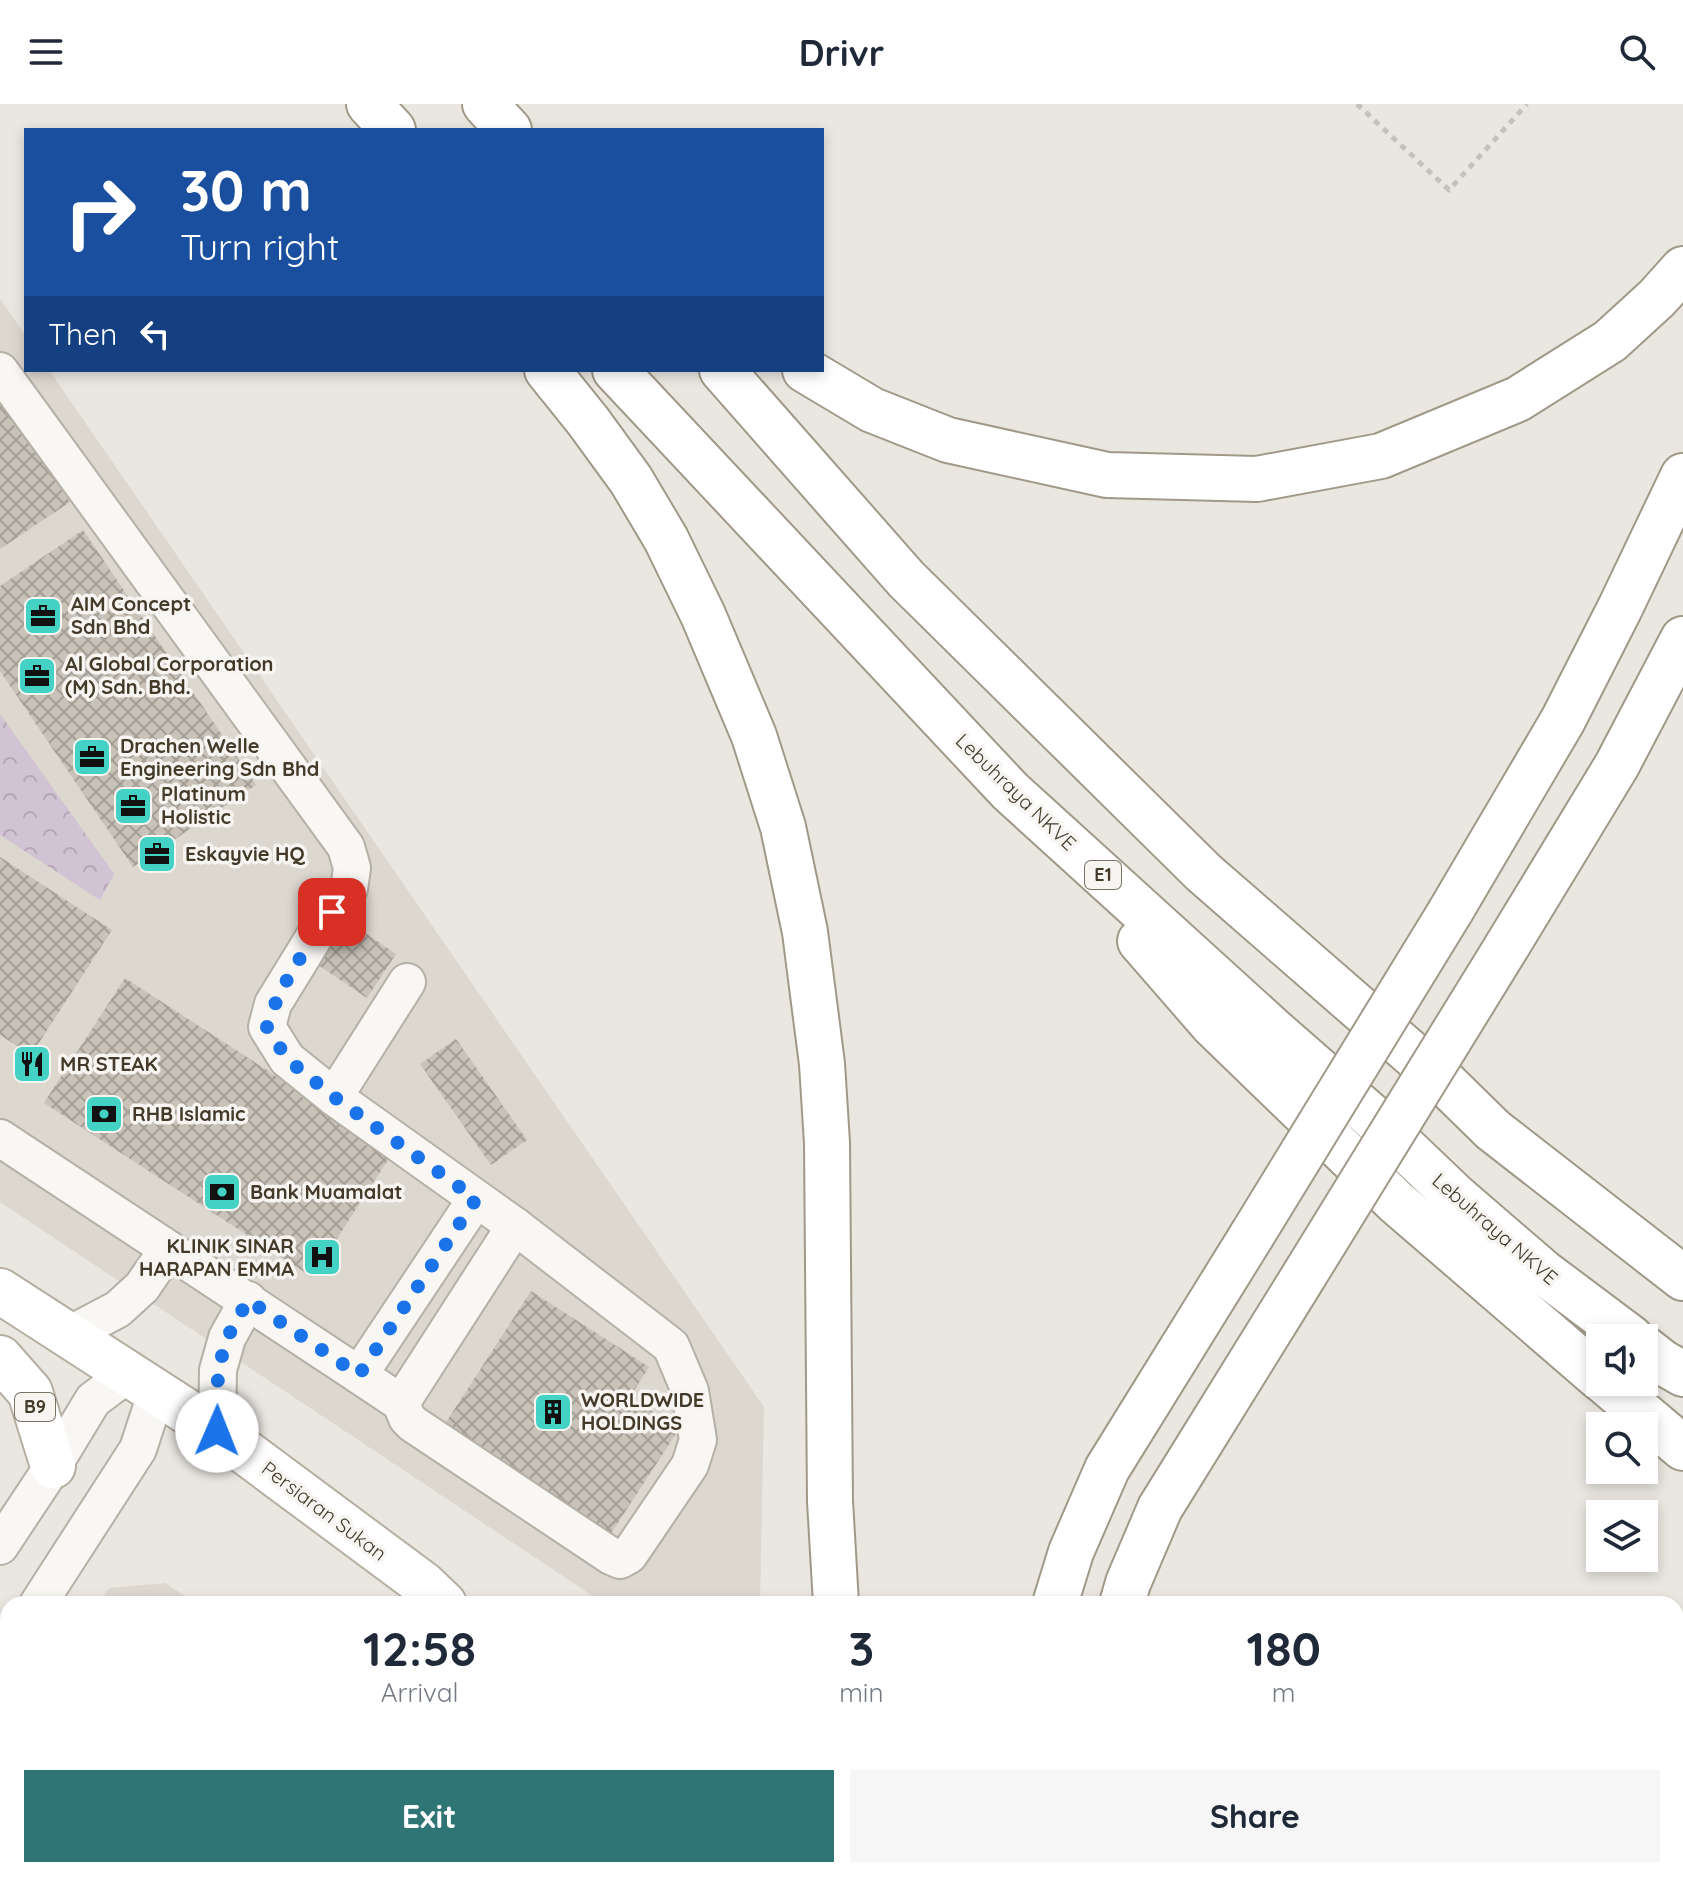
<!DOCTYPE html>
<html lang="en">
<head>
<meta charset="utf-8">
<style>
	body { margin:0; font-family:Quicksand,sans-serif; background:#f6f6f7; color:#1f2937; height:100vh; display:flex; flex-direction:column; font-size:30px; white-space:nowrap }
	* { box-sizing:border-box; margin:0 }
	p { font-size:26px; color:#747a83 }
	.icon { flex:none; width:44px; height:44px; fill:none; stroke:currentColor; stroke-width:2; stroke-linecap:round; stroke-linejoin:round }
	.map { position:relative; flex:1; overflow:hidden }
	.drawer { position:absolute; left:0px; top:1492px; width:1684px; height:282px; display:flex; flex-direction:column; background:#fff; border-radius:24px 24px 0 0; box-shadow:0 4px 12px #0003 }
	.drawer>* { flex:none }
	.banner { position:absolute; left:24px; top:24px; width:800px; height:244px; border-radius:0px; box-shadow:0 4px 12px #0003; background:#1a4fa0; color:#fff; overflow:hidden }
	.buttons { position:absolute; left:1586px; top:1220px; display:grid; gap:16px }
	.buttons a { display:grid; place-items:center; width:72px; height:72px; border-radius:0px; background:#fff; box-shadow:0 4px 12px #0003; font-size:40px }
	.pin { position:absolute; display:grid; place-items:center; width:68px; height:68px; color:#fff; margin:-34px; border-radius:16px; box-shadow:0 4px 12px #0006 }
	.me { position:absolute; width:88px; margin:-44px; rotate:1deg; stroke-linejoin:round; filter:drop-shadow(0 0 6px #0008) }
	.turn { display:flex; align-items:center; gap:28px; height:168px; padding:0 24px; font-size:36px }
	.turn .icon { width:104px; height:104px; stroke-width:2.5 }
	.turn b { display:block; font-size:56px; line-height:68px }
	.then { display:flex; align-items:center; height:76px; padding:0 24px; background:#0003; gap:16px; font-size:30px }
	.eta { display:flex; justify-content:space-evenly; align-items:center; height:136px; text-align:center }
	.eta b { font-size:48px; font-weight:700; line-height:56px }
	.primary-button { display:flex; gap:16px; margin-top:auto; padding:16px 24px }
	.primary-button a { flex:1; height:92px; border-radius:0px; background:#2f7576; color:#fff; font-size:32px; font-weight:700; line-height:92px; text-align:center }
	.primary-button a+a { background:#f6f6f7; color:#1f2937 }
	header { display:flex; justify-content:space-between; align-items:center; height:104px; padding:0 24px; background:#fff; font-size:36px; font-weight:700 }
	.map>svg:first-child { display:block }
</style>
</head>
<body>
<header><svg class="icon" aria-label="menu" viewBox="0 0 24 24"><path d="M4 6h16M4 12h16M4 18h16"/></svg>Drivr<svg class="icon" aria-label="search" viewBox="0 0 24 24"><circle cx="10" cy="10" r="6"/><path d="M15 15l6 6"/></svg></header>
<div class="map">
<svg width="1683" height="1773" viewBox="0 0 1683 1773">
	<defs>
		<pattern id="park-crowns" width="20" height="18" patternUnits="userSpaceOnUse" patternTransform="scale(2)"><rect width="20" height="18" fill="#d1c2d4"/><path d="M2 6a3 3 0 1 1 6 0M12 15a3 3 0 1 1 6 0" fill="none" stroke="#b5a7b6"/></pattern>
		<pattern id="building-cross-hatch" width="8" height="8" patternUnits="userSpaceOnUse" patternTransform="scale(2)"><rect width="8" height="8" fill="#c8c2b8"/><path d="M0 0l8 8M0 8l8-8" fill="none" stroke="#a49f96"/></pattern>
	</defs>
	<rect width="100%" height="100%" fill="#eae7e1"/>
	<!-- built -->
	<g fill="#dcd7cf">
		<polygon points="0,195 26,232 26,266 49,266 764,1303 760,1500 605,1500 0,1098"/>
		<polygon points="165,1479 197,1500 99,1500 109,1484"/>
		<polygon points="8,1641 8,1766 534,1766 540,1773 0,1773 0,1654"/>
	</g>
	<!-- park -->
	<polygon fill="url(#park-crowns)" points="0,610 114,770 100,796 0,731"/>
	<!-- building -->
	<g fill="url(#building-cross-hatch)">
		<polygon points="0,295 70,398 0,445"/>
		<polygon points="83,426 256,681 133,763 0,567 0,482"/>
		<polygon points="0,753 112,826 31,951 0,931"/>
		<polygon points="348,817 396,850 367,894 318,861"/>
		<polygon points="125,874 393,1048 312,1173 44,999"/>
		<polygon points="456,935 527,1036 491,1061 420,960"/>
		<polygon points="531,1187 649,1263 630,1293 679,1325 610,1431 443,1323"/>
		<polygon points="46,1766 178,1766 173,1773 41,1773"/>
		<polygon points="235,1766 359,1766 360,1773 230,1773"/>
	</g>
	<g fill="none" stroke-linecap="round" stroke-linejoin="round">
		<!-- minor casing -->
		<g stroke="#b5b0a6" stroke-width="40">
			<g id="minor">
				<polyline points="0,267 346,743 352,764 349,785 316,830 273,900 267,923 287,955 334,993 515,1122 671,1242 690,1287 698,1336 690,1361 629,1451 620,1456 611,1452 413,1320 407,1314 401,1299 359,1271"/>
				<polyline points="334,993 407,878"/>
				<polyline points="0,1034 359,1271 476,1095"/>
				<polyline points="69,1231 118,1205 142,1183 168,1145"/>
				<polyline points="401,1299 515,1122"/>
				<polyline points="217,1327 218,1266 227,1234 248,1196"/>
				<polyline points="0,1442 53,1362 93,1296 129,1269"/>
				<polyline points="38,1500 138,1345 157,1287"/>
				<polyline points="0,1560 8,1547"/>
				<polyline points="0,1725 8,1713"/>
				<polyline points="496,1766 504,1773"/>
				<polyline points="195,1773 200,1766"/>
				<polyline points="417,1773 422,1766"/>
			</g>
		</g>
		<!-- major casing -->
		<g stroke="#b6aea0" stroke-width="48">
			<g id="major">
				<polyline points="0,1187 217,1327 423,1480 444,1500"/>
				<polyline points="0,1254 30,1288 53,1362"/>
				<polyline points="689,1766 695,1773"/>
			</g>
		</g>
		<!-- highway casing -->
		<g stroke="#a19988" stroke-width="48">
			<g id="highway">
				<polyline points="369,0 393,26"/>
				<polyline points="485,0 509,26"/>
				<polyline points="547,266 588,317 631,376 666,435 703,511 754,632 783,723 805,828 822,960 827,1039 830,1397 836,1500"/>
				<polyline points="615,266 1010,687 1273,926 1369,1010 1456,1093 1543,1168 1631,1234"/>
				<polyline points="722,266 906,475 1204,769 1444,978 1493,1026 1683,1174"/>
				<polyline points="805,266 872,306 948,336 1107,371 1257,375 1381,352 1518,295 1610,237 1657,194 1683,165"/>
				<polyline points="1450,808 1563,616 1620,504 1683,372"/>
				<polyline points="1140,837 1213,921 1396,1098 1600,1274"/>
				<polyline points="1507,842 1617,661 1683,535"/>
				<polyline points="1644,1244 1662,1258 1683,1270"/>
				<polyline points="1605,1278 1683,1344"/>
				<polyline points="1055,1500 1071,1448 1107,1365 1252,1131"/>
				<polyline points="1122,1500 1128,1479 1160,1404 1305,1170"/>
				<polyline points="919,1766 923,1773"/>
				<polyline points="1051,1766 1053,1773"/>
				<polyline points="1101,1766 1104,1773"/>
			</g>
		</g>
		<!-- path -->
		<polyline stroke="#c5c2bb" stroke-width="5" stroke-dasharray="6 6" stroke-linecap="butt" points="1357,0 1449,86 1527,0"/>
		<!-- minor -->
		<use href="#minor" stroke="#f8f7f4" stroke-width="36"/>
		<!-- major -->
		<use href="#major" stroke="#fff" stroke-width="44"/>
		<!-- highway -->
		<use href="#highway" stroke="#fff" stroke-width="44"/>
		<!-- highway-bridge casing -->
		<g stroke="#a19988" stroke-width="48" stroke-linecap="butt">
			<g id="highway-bridge">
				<polyline points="1252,1131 1450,808"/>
				<polyline points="1305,1170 1507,842"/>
			</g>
		</g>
		<!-- highway-bridge -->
		<use href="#highway-bridge" stroke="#fff" stroke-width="44"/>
	</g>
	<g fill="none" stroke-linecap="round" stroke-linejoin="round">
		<!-- route -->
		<path stroke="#1a73e8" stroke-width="14" stroke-dasharray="0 25.2" d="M217,1327L218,1266L227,1234L248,1196L359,1271L476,1095L334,993L287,955L267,923C279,881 307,843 332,808"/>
	</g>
	<!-- icons -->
	<defs>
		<g id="office-square" transform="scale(2)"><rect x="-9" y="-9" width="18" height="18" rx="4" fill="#43d2c3" stroke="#f7f5f1"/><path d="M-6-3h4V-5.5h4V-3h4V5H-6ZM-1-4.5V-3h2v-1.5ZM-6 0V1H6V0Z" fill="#111"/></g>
		<g id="restaurant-square" transform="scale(2)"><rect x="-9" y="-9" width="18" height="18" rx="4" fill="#43d2c3" stroke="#f7f5f1"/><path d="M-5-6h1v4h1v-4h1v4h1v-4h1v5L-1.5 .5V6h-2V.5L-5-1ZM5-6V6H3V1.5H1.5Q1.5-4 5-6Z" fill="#111"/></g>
		<g id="bank-square" transform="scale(2)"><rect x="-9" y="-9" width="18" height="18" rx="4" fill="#43d2c3" stroke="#f7f5f1"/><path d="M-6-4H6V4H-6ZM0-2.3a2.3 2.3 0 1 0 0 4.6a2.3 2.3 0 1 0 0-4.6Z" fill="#111"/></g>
		<g id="hospital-square" transform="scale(2)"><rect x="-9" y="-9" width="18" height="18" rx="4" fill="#43d2c3" stroke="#f7f5f1"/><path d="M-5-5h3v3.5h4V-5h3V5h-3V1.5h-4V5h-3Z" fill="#111"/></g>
		<g id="building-square" transform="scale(2)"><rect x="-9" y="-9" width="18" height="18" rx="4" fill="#43d2c3" stroke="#f7f5f1"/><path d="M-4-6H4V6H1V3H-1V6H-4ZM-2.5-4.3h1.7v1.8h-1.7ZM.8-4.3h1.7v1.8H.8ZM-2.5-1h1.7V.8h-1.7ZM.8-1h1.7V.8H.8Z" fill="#111"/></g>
	</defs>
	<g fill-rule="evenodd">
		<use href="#office-square" x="43" y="512"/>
		<use href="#office-square" x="37" y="572"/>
		<use href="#office-square" x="92" y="653"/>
		<use href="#office-square" x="133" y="702"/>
		<use href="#office-square" x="157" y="750"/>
		<use href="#restaurant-square" x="32" y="960"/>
		<use href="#bank-square" x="104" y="1010"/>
		<use href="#bank-square" x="222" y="1088"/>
		<use href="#hospital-square" x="322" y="1153"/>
		<use href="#building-square" x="553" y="1308"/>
	</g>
	<g text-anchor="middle" stroke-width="7" stroke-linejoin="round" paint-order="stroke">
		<!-- shield labels -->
		<g fill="#f7f5f1" stroke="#797265" stroke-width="2">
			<rect x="1085" y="757" width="36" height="28" rx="6"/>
			<rect x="15" y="1289" width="40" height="28" rx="6"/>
		</g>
		<g font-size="18" font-weight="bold" fill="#433a29">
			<text x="1103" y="777">E1</text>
			<text x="35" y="1309">B9</text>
		</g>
		<!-- poi labels -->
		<g font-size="20" font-weight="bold" fill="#433a29" stroke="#f7f5f1" text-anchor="start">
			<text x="71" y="507">AIM Concept<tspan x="71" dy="23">Sdn Bhd</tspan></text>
			<text x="65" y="567">Al Global Corporation<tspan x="65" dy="23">(M) Sdn. Bhd.</tspan></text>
			<text x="120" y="649">Drachen Welle<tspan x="120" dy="23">Engineering Sdn Bhd</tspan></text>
			<text x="161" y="697">Platinum<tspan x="161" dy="23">Holistic</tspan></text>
			<text x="185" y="757">Eskayvie HQ</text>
			<text x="60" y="967">MR STEAK</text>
			<text x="132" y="1017">RHB Islamic</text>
			<text x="250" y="1095">Bank Muamalat</text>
			<text x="294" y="1149" text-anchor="end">KLINIK SINAR<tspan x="294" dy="23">HARAPAN EMMA</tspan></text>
			<text x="581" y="1303">WORLDWIDE<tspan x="581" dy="23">HOLDINGS</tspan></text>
		</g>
		<!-- street labels -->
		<g font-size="20" fill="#433a29" stroke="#f7f5f1">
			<text transform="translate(1016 688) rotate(44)" y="7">Lebuhraya NKVE</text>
			<text transform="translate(1495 1125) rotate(41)" y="7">Lebuhraya NKVE</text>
			<text transform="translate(324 1407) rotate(37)" y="7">Persiaran Sukan</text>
		</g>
	</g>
</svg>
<div class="buttons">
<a><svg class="icon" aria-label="sound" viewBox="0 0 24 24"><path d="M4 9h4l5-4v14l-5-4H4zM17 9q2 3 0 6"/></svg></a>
<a><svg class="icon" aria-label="search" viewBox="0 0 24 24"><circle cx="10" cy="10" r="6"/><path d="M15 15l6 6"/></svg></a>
<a><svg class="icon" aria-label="layers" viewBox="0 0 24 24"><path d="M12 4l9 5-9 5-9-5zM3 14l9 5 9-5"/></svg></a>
</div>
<div class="pin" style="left:332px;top:808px;background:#d93025"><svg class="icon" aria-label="arrive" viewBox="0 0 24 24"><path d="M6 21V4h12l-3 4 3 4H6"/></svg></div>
<svg class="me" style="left:217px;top:1327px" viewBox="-20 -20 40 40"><circle r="19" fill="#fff"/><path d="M0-13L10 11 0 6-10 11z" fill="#1a73e8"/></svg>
<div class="banner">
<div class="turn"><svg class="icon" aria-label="right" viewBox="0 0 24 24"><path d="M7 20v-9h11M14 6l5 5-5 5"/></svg><div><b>30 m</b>Turn right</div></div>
<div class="then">Then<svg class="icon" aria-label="left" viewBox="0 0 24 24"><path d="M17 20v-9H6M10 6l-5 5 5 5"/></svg></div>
</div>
<section class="drawer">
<div class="eta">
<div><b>12:58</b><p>Arrival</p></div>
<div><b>3</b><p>min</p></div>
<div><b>180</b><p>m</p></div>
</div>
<div class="primary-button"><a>Exit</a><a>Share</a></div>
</section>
</div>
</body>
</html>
